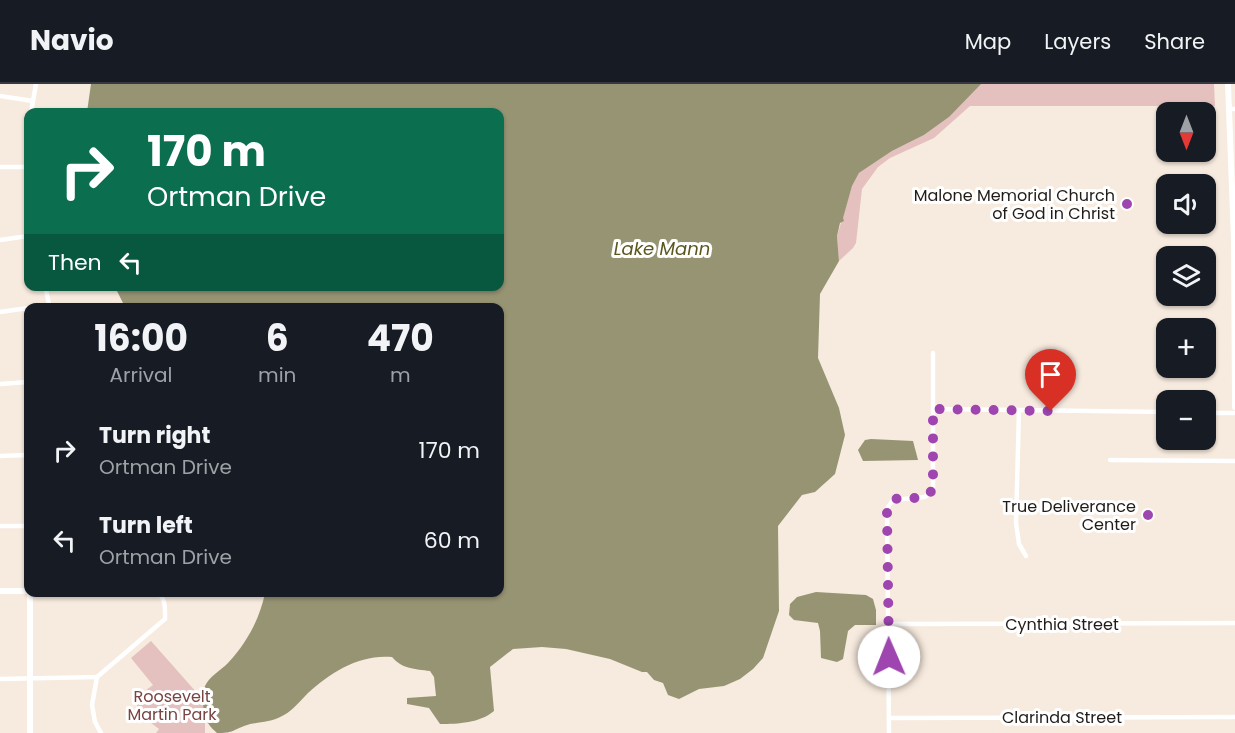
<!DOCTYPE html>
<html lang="en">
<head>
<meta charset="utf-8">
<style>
	body { margin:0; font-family:Poppins,sans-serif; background:#242831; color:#f1f3f6; height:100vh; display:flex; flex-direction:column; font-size:22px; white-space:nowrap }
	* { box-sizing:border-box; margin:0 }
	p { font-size:20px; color:#9ea1a6 }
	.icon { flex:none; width:33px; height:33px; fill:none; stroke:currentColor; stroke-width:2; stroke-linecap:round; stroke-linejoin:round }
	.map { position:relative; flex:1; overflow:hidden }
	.panel { position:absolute; left:24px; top:219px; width:480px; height:294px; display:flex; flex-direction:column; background:#171b24; border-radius:12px; box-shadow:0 2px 4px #0004 }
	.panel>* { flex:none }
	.guide { position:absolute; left:24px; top:24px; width:480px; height:183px; border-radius:12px; box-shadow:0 2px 4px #0004; background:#0b6e4f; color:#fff; overflow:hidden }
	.needle { width:39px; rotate:180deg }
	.controls { position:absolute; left:1156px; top:18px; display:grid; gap:12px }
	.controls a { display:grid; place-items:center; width:60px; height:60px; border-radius:12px; background:#171b24; box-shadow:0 2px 4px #0004; font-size:30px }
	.pin { position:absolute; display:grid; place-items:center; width:51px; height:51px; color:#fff; margin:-62px -26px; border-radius:50% 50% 50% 0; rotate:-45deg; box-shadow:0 0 6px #0007 }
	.pin .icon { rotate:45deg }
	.me { position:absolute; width:66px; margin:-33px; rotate:359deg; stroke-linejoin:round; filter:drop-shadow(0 0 4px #0008) }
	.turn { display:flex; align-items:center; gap:21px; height:126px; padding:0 24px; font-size:27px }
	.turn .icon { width:78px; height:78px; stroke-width:2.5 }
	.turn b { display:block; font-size:42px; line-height:51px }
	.then { display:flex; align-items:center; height:57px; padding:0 24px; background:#0003; gap:12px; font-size:22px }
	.eta { display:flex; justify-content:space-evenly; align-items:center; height:102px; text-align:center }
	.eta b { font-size:36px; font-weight:700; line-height:42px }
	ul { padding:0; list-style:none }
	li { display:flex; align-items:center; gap:18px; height:90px; padding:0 24px }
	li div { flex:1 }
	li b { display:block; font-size:22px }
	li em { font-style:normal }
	header { display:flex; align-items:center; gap:36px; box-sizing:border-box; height:84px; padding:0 30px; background:#171b24; border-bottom:2px solid #363941 }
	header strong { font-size:28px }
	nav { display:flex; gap:33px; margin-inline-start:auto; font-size:21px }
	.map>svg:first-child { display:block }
</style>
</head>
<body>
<header>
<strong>Navio</strong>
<nav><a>Map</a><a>Layers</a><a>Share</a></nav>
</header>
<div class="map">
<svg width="1235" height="649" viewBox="0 0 1235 649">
	<rect width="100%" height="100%" fill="#f7eade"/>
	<!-- green -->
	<g fill="#e4c1bf">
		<polygon points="532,0 1214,0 1215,22 970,22 934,54 890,74 878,83 862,105 856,159 853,164 839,177 837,152 852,102 859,89 892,67 924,51 949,33"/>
		<path d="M151,557L205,618V649H156L159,645C138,629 125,620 153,601L131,574Z"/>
	</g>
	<!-- water -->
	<g fill="#979474">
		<path d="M91,0H981L949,33L924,51L892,67L859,89L852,102L843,134L844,137L840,139L837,152L839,177L820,210L818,274L839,324L845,351L835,390L815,408L802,411L778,442L779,527L763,574L753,585L740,595L724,602L699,605L679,615L668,611L663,599L654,596L647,588H642L610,575L566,565L542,563L513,565L490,583L494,627C480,639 458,640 440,640L429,624L407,620V614L436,612L434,593L430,587C415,585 402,585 392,573C360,570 331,588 308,609C301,616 293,626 284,631C268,640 258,637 244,642C231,647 233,649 217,649C214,646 210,643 208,639C203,630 201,611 205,602C209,593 221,586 228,579C247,559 260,534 265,509L500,508V224L125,223L115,203L500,202V28H87Z"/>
		<polygon points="871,355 913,357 918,376 863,377 858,366 865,356"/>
		<polygon points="816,508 866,511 873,515 876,526 876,541 855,541 848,547 843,575 837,578 821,574 820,547 818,539 794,536 789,531 790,520 797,513"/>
	</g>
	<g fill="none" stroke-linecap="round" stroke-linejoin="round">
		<!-- street -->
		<g stroke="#fff" stroke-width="4.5">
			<polyline points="0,12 33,17"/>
			<polyline points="1229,25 1235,25"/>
			<polyline points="31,28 36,0"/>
			<polyline points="28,47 27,83 28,112"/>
			<polyline points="0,83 27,83"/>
			<polyline points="0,156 28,152"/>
			<polyline points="45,202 50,224"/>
			<polyline points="33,224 49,221"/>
			<polyline points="0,228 28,224"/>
			<polyline points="0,300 28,298"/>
			<polyline points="933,325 1167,328"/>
			<polyline points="1019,326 1016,439 1019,460 1026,472"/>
			<polyline points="1206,329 1235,329"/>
			<polyline points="0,372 28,371"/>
			<polyline points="1110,376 1235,377"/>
			<polyline points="0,442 28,442"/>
			<polyline points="888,540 1235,539"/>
			<polyline points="0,595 97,593"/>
			<polyline points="890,634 1235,633"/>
			<path d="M101,649L95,638L92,621L97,593L165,535C165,525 166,516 158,508"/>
			<polyline points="889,649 887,429 888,423 893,416 925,413 933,404 933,269"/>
		</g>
		<!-- secondary -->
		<g stroke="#fff" stroke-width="6">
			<polyline points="1228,0 1234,156 1235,323"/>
			<polyline points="0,507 28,507"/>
			<polyline points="30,649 30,508"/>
		</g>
	</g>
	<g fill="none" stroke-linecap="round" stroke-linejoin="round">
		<!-- route -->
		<path stroke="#9e45b0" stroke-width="10" stroke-dasharray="0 18" d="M889,573L887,429C892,402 914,422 930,409L933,404V325L1051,327"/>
	</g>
	<!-- markers -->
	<g fill="#9e45b0" stroke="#fff" stroke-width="2">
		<circle cx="1127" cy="120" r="6"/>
		<circle cx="1148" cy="431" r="6"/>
	</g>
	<g text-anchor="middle" stroke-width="6" stroke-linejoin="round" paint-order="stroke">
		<!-- poi labels -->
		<g font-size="16" fill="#211c18" stroke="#fff" text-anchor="end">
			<text x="1115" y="117">Malone Memorial Church<tspan x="1115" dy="18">of God in Christ</tspan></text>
			<text x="1136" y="428">True Deliverance<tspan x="1136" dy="18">Center</tspan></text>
		</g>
		<!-- street labels -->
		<g font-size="16" fill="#211c18" stroke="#fff">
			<text x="1062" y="546">Cynthia Street</text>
			<text x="1062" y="639">Clarinda Street</text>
		</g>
		<!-- park labels -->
		<g font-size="16" fill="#794342" stroke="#fff">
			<text x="172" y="618">Roosevelt<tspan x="172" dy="18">Martin Park</tspan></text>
		</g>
		<!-- water labels -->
		<g font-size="18" font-style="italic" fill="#5c561f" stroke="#fff">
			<text x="662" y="171">Lake Mann</text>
		</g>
	</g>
</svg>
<div class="controls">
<a><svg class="needle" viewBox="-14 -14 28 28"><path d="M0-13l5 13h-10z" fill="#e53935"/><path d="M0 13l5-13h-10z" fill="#9ea1a6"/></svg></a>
<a><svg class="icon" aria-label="sound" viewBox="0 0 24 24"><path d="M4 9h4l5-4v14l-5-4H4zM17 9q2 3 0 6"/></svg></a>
<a><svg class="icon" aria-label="layers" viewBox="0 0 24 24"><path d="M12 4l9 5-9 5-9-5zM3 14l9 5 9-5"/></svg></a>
<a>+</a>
<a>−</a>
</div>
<div class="pin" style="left:1051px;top:327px;background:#d93025"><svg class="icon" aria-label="arrive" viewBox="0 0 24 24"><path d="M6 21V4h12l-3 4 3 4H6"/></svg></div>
<svg class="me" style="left:889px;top:573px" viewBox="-20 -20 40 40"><circle r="19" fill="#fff"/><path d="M0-13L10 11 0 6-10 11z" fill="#9e45b0"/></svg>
<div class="guide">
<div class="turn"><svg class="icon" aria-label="right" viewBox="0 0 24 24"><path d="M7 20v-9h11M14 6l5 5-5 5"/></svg><div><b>170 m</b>Ortman Drive</div></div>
<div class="then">Then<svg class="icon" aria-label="left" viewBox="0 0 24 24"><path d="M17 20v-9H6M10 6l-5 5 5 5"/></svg></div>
</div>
<section class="panel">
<div class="eta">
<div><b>16:00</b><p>Arrival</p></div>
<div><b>6</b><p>min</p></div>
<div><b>470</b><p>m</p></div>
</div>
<ul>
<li><svg class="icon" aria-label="right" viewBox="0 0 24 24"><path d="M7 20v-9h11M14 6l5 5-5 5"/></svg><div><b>Turn right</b><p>Ortman Drive</p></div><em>170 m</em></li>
<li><svg class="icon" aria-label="left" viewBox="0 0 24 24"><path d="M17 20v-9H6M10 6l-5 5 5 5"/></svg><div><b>Turn left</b><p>Ortman Drive</p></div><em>60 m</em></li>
</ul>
</section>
</div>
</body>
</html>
